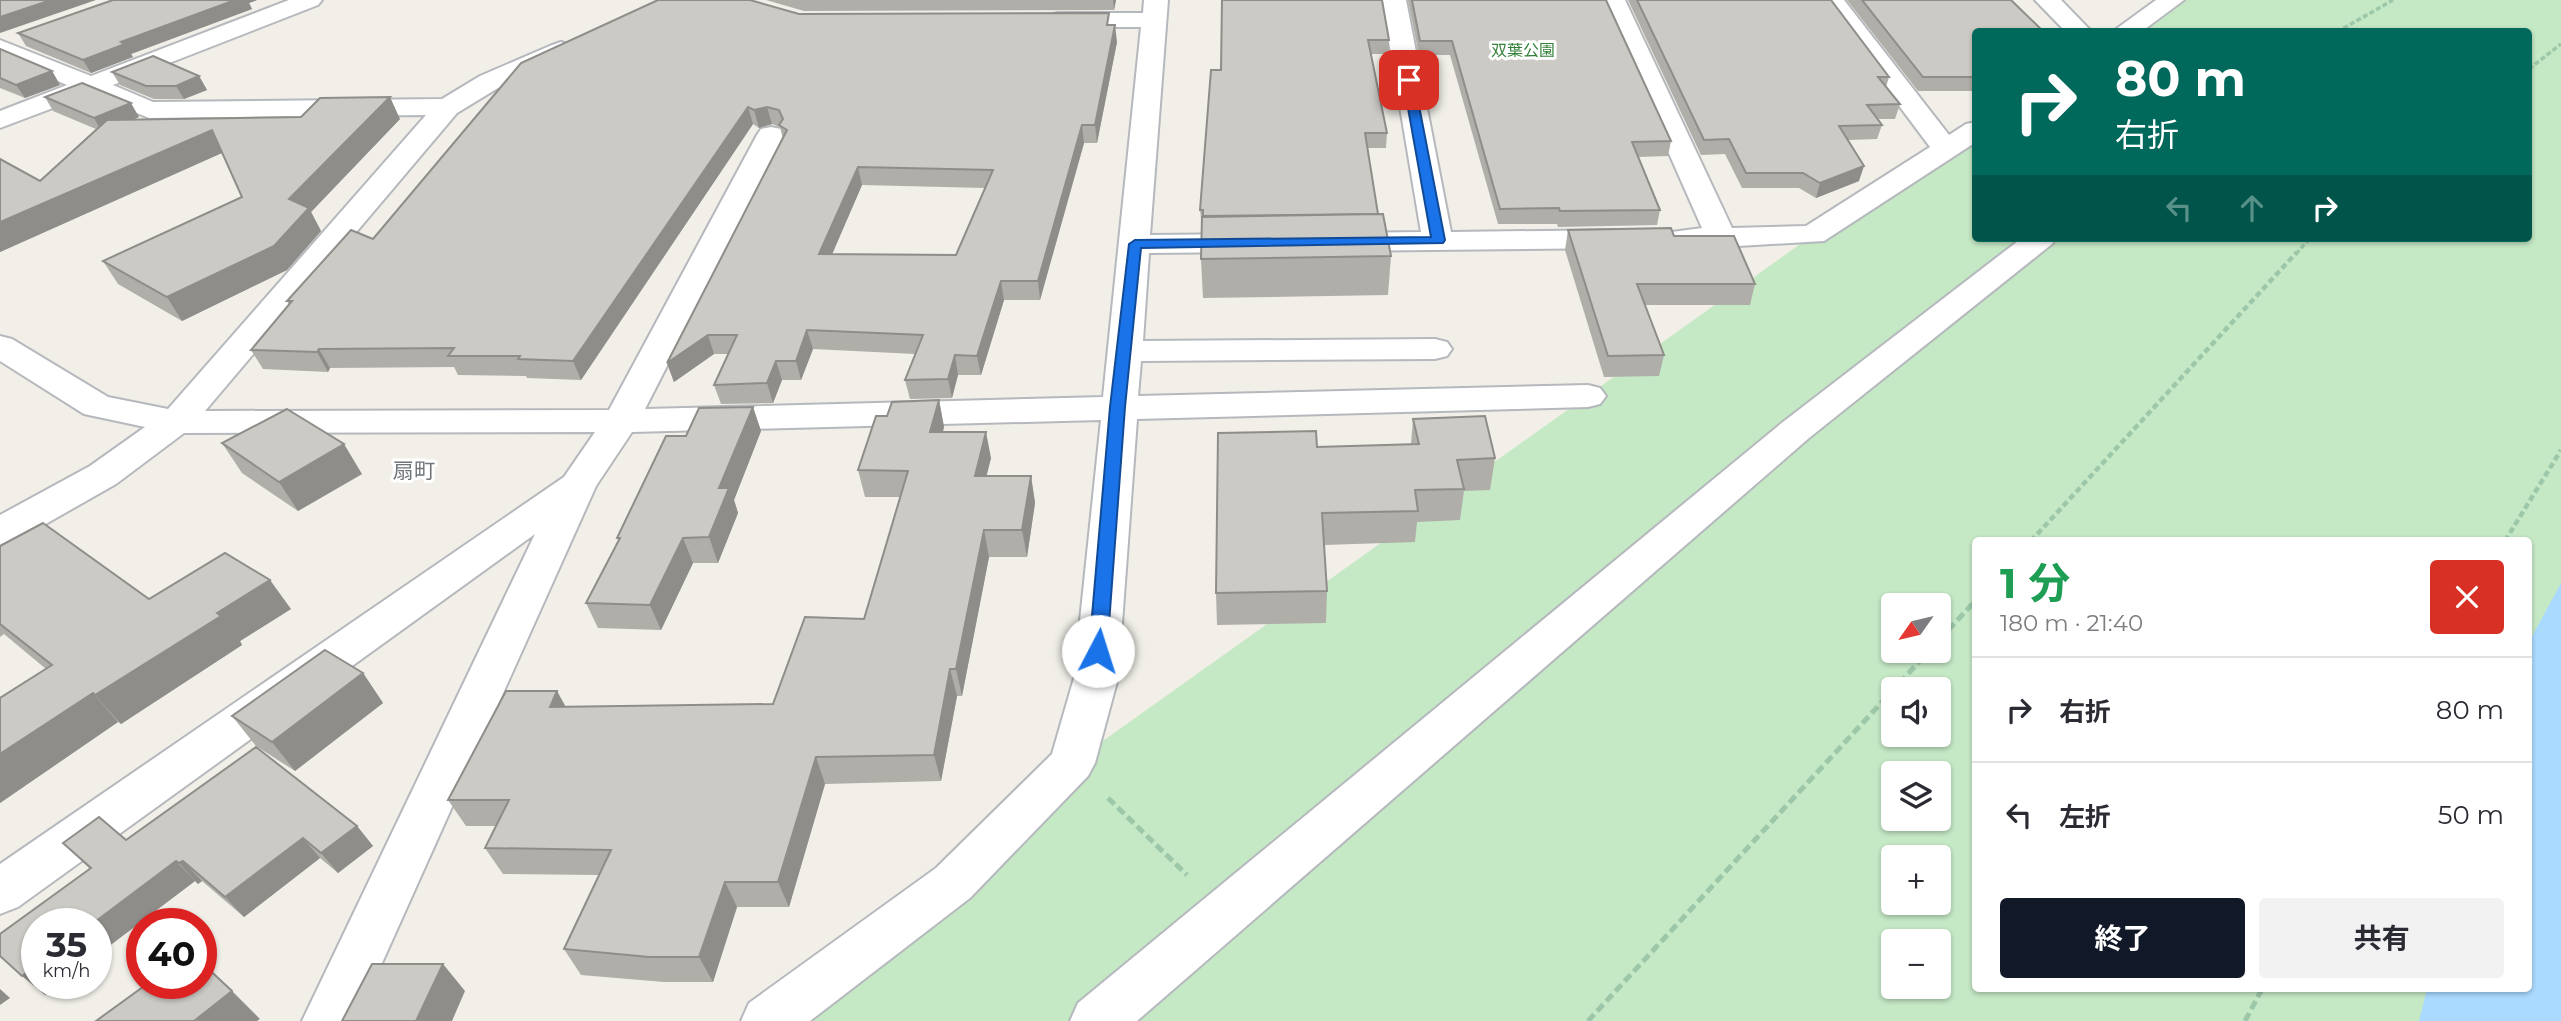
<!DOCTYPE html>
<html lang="ja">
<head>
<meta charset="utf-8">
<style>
	body { margin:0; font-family:Montserrat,"Noto Sans JP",sans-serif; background:#f2f2f3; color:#2b2b33; height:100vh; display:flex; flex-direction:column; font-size:26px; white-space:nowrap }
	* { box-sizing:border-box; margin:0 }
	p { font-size:23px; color:#7c7c81 }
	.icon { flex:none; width:38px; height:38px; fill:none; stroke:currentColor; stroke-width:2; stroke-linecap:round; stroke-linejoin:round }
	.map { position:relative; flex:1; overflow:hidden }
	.side { position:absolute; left:1972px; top:537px; width:560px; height:455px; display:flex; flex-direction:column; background:#fff; border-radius:7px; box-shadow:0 2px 5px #0004 }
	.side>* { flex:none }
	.top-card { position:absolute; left:1972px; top:28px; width:560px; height:214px; border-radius:7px; box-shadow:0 2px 5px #0004; background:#00695c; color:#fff; overflow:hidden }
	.needle { width:46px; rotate:236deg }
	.buttons { position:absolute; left:1881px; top:593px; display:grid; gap:14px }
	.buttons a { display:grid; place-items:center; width:70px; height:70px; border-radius:7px; background:#fff; box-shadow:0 2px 5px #0004; font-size:35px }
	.speed { position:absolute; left:21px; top:908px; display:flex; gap:14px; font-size:35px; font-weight:700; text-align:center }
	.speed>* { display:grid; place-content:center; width:91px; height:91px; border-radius:50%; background:#fff; box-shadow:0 2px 5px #0004; line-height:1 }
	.speed small { font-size:18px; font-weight:400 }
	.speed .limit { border:10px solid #d22; background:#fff; color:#111 }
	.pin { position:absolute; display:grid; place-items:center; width:60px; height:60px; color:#fff; margin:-30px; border-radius:14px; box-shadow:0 4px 10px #0006 }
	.me { position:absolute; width:77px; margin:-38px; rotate:5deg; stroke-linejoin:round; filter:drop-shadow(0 0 5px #0008) }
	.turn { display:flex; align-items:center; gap:24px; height:147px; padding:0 28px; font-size:32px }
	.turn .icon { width:91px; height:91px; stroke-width:2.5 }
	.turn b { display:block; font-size:49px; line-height:60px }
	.lanes { display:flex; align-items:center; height:66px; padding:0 28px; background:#0003; justify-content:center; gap:35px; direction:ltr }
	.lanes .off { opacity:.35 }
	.round { display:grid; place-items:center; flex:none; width:74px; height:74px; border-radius:7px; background:#f2f2f3 }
	.summary { display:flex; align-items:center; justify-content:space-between; height:119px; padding:0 28px }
	h1 { font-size:42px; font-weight:700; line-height:52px; color:#1e9e55 }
	.primary-button { display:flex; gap:14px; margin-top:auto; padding:14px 28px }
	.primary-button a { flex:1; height:80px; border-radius:7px; background:#111827; color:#fff; font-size:28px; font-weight:700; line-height:80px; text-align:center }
	.primary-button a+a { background:#f2f2f3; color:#2b2b33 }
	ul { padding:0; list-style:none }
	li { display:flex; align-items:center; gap:21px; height:105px; padding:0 28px; border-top:2px solid #e1e1e2 }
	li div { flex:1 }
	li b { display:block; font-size:26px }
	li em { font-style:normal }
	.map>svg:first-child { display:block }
</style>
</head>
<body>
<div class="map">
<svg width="2561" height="1021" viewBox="0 0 2561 1021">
	<rect width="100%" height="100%" fill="#f1efe8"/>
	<!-- green -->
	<path fill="#c5e8c5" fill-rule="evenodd" d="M2172,0H2561V695L2529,828V541H1976V989H2490L2482,1021H768L1072,763L1813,235L1976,130V238H2529V32L2124,31ZM1894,606H1939V651H1894ZM1894,690H1939V735H1894ZM1894,774H1939V819H1894ZM1894,858H1939V903H1894ZM1894,942H1939V987H1894Z"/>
	<!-- water -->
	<polygon fill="#aadaff" points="2561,583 2561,1021 2419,1021 2427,989 2529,989 2529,642"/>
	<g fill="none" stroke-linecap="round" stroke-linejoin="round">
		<!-- minor casing -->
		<g stroke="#b5b8bc" stroke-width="4">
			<g id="minor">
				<polygon points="289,0 322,0 318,5 113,85 153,102 442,99 480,76 552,45 561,42 570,45 574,50 570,55 498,88 457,113 205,411 609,410 757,135 761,129 771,127 781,129 785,135 645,409 1103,397 1141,27 1058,27 1049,25 1046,20 1049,15 1058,13 1143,13 1144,0 1168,0 1150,235 1252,234 1263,236 1267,243 1263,250 1252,252 1149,253 1143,341 1435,339 1447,342 1452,349 1447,356 1435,359 1141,361 1138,396 1588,385 1600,388 1606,396 1600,404 1588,407 1137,419 1118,678 1095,763 1088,776 970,898 810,1021 741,1021 749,1003 936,868 1052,754 1074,678 1101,420 632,432 596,486 356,1021 302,1021 535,534 18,907 0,914 0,864 564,477 595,432 184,433 116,484 14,542 0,546 0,515 90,466 145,427 84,414 0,361 0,336 12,339 108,397 168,409 426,115 149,118 90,94 0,128 0,111 67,85 0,56 0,40 91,76"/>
				<polygon points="1382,0 1406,0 1451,232 1619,230 1630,233 1634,239 1630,245 1619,248 1337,251 1326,249 1322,242 1326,235 1337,233 1421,232"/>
				<polygon points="1601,0 1625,0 1732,228 1806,226 1930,147 1820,0 1844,0 1949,135 1966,124 1976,122 1976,142 1824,241 1722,247 1672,244 1668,238 1672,232 1702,228"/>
				<polygon points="2035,0 2061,0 2092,32 2066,32"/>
				<polygon points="2156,0 2184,0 2141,32 2112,32"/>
				<polygon points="2022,238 2056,238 2052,244 1809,438 1137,1021 1070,1021 1078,1003 1783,422"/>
			</g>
		</g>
		<!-- path-far2 -->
		<g stroke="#9cc7a9" stroke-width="3.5" stroke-dasharray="5 2.5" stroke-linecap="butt">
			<polyline points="2337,32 2393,0"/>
			<polyline points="2529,69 2561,44"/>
			<polyline points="2296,254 2310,238"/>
		</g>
		<!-- path-far1 -->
		<g stroke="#9cc7a9" stroke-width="4.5" stroke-dasharray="6 3.5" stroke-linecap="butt">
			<polyline points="2031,541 2297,252"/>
			<polyline points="2505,541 2561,450"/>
		</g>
		<!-- path -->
		<g stroke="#9cc7a9" stroke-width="5" stroke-dasharray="9 4.5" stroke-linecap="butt">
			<polyline points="1939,640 1976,600"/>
			<polyline points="1108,798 1187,875"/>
			<polyline points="1588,1021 1929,651"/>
			<polyline points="2245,1021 2262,989"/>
		</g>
		<!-- minor -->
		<use href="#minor" fill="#fff" fill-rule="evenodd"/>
	</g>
	<!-- wall -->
	<g fill="#afaea9" fill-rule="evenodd">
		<polygon points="113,0 257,0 249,3 252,9 131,54 133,57 91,73 26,46 18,33"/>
		<polygon points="766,0 1116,0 1114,10 804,11"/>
		<polygon points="1222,0 1389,40 1388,54 1371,54 1387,133 1386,148 1367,148 1378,214 1391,256 1388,295 1203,298 1201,259 1202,226 1200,210 1221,70"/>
		<polygon points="1408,0 1606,0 1671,141 1668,156 1638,157 1660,210 1657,225 1558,227 1557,224 1498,224 1450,55 1419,55"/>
		<polygon points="1628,0 1831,0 1889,77 1886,87 1900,104 1895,119 1878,119 1882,125 1877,139 1848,140 1859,181 1816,198 1799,188 1742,188 1725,154 1701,155"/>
		<polygon points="1847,0 2011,0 1976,32 1976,91 1918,91"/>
		<path d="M799,14L1110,25L1117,42L1097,143H1084L1040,300H1004L981,375H958L952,398L910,399L905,380L915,354L813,349L801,380H782L773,403L721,404L714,385L728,354H714L674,382L667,363L783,139L780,127L772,124L759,128L753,124L581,380L527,378L526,376L458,375L454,367L330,368L328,372L263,369L251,350L289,305L287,301L373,239ZM862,185L985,188L956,255L832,254Z"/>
		<polygon points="0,49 52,71 60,85 25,98 0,88"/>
		<polygon points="112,72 199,76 207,90 184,99 154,99 120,85"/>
		<polygon points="45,97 139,117 133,120 400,119 311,212 321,231 287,270 182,321 118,284 103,261 242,197 222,153 0,252 0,159 40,181 96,129 53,111"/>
		<polygon points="1568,230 1674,236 1755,284 1750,305 1644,305 1664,355 1659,376 1604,377 1565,250"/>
		<polygon points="939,400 944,427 943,432 991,458 986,476 1031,476 1035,503 1027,557 989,557 962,696 957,696 941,781 825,784 789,907 737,907 713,982 664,982 581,975 564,949 599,875 503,874 485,848 496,826 466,826 448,800 566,707 773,704 864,619 900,497 865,497 858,470 887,416"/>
		<polygon points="753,407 761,431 734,500 738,513 718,563 693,563 661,630 598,628 586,603 619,541 617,538 686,436"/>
		<polygon points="1413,419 1495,458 1490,490 1464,491 1460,520 1417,522 1415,542 1324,545 1327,591 1326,623 1217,625 1216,593 1317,447 1411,444"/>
		<polygon points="222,443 362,474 298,511 242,473"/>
		<polygon points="0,546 149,599 291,609 240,641 242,645 121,724 118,722 0,803 0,698 46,669 4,634 0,637"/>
		<polygon points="363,673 383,703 295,771 256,746 232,716"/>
		<polygon points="357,826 373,846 338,873 320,858 244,917 202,881 198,884 195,881 96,956 96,924 45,995 90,869 63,843"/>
	</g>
	<!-- shaded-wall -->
	<g fill="#8f8d8a">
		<polygon points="51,0 96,0 0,33 0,17"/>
		<polygon points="235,0 257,0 249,3 252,9 131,54 133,57 91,73 83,60 121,42"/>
		<polygon points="1113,0 1116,0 1114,10"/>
		<polygon points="1115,25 1117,42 1097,143 1095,125"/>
		<polygon points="52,71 60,85 25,98 16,85"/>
		<polygon points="199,76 207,90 184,99 176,86"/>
		<polygon points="390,97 400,119 311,212 321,231 287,270 182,321 167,297 289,199"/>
		<polygon points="131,103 139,117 102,132 94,118"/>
		<polygon points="748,107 753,124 581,380 573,361"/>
		<polygon points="767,107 772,124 759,128 754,110"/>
		<polygon points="1082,125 1084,143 1040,300 1038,281"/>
		<polygon points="212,130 224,152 0,252 0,222"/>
		<polygon points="1864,166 1859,181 1816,198 1820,183"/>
		<polygon points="858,167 862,185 824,273 819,254"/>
		<polygon points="1001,281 1004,300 981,375 977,356"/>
		<polygon points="807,330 813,349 801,380 796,361"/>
		<polygon points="708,335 714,354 674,382 667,363"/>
		<polygon points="319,349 330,368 328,372 317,352"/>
		<polygon points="955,355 958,375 952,398 948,379"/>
		<polygon points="776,361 782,380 773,403 767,383"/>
		<polygon points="939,400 944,427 935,458 930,432"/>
		<polygon points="753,407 761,431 734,500 738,513 718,563 709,537 719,488"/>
		<polygon points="986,432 991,458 980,502 975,476"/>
		<polygon points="344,444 362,474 298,511 279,482"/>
		<polygon points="1031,476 1035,503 1027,557 1022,530"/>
		<polygon points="984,530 989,557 962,696 956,669"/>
		<polygon points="683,538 693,563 661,630 650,605"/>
		<polygon points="270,580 291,609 240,641 242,645 121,724 95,695 217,613"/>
		<polygon points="950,669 957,696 941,781 934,755"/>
		<polygon points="363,673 383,703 295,771 272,742"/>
		<polygon points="557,691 572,718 550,707"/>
		<polygon points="93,693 118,722 0,803 0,754"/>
		<polygon points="816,757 825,784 789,907 778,882"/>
		<polygon points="357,826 373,846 338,873 321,853"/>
		<polygon points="303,838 320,858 244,917 225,897"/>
		<polygon points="176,861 195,881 96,956 96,924 92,924"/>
		<polygon points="183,861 202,881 198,884 179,863"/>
		<polygon points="725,882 737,907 713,982 699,957"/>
		<polygon points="443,964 465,991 452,1021 416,1021"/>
		<polygon points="37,965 37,984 61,984 45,995 22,976"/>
		<polygon points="0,989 10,998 0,1005"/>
		<polygon points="232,991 260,1019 257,1021 194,1021"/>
	</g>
	<!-- building -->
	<g fill="#cccac5" stroke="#8f8d8a" stroke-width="2" fill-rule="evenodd">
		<polygon points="0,0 51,0 0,17"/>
		<polygon points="113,0 235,0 121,42 125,44 83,60 18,33"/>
		<path d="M658,0H750L799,14L1109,13L1107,25H1115L1095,125H1082L1038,281H1001L977,356L955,355L948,379L905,380L923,335L807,330L796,361H776L767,383L714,385L737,335H708L667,363L787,130L779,125L783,119L779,110L767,107L754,110L748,107L573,361L518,359L520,356H448L454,348L319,349L317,352L251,350L292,301H287L351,230L373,239L521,63ZM858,167L993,170L956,255L819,254Z"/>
		<polygon points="1222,0 1382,0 1389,40 1368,40 1387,133 1365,133 1378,214 1203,216 1203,210 1200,210 1211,70 1221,70"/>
		<polygon points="1412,0 1606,0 1671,141 1632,142 1660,210 1560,211 1559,208 1500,209 1452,41 1420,41"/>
		<polygon points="1637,0 1831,0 1889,77 1878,77 1900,104 1867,105 1882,125 1839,126 1864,166 1820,183 1803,173 1746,173 1729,139 1704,140"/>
		<polygon points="1862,0 2011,0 2044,32 1976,32 1976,77 1923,77"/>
		<polygon points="0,49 52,71 16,85 0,78"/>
		<polygon points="153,56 199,76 176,86 146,86 112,72"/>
		<polygon points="82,83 131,103 94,118 45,97"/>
		<polygon points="390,97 289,199 309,208 274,246 167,297 103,261 242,197 212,130 0,222 0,159 40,181 107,120 301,117 320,98"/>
		<polygon points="1383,214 1391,256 1201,259 1202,217"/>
		<polygon points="1671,228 1674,236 1734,236 1755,284 1637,284 1664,355 1608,356 1568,230"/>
		<polygon points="939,400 930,432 986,432 975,476 1031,476 1022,530 984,530 956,669 950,669 934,755 816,757 778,882 725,882 699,957 649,957 564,949 611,850 485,848 509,800 448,800 506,691 557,691 550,707 773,704 805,617 864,619 908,471 858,470 876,416 887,416 892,402"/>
		<polygon points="753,407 719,488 729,488 709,537 683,538 650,605 586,603 620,538 617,538 666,436 686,436 699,408"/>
		<polygon points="287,409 344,444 279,482 222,443"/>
		<polygon points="1485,416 1495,458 1457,460 1464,489 1415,490 1418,511 1322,513 1327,591 1216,593 1218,433 1316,431 1317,447 1419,444 1413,419"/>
		<polygon points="43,523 149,599 225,553 270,580 217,613 221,616 95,695 93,693 0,754 0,698 52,665 0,624 0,546"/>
		<polygon points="325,650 363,673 272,742 232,716"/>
		<polygon points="256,747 357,826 321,853 303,838 225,897 183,861 179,863 176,861 92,924 37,924 37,965 22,976 0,956 0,934 91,868 63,843 99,817 126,840"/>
		<polygon points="201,962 232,991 194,1021 96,1021 147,984 201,984"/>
		<polygon points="372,964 443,964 416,1021 342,1021"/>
	</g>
	<!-- route -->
	<polygon fill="#1a73e8" stroke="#114b97" stroke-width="2" points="1409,77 1414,80 1445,240 1443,243 1141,248 1125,407 1107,651 1104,656 1092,656 1089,651 1110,407 1129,244 1135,240 1431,237 1403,80"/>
	<g text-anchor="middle" stroke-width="6" stroke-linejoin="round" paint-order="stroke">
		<!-- far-park labels -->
		<g font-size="16" fill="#348238" stroke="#fff">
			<text x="1523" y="56">双葉公園</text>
		</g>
		<!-- quarter labels -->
		<g font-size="21" fill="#70757a" stroke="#fff">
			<text x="414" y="478">扇町</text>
		</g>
	</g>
</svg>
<div class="buttons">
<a><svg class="needle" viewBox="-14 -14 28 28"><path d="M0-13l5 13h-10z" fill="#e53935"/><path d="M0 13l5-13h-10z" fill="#7c7c81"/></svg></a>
<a><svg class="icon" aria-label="sound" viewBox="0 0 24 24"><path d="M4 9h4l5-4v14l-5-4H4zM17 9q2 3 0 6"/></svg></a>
<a><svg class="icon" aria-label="layers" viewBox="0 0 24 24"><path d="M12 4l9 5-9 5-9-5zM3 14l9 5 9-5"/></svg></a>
<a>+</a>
<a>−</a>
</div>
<div class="speed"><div>35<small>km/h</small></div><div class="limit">40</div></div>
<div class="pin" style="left:1409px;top:80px;background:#d93025"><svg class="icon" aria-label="arrive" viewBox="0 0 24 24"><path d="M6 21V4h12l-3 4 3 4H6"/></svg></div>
<svg class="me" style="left:1098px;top:651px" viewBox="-20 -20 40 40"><circle r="19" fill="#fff"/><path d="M0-13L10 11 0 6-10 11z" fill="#1a73e8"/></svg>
<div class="top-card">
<div class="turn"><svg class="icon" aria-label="right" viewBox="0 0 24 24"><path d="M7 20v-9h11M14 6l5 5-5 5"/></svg><div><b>80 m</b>右折</div></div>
<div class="lanes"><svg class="icon off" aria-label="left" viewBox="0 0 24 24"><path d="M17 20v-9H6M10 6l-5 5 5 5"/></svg><svg class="icon off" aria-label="ahead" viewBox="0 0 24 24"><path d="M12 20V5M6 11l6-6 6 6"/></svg><svg class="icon" aria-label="right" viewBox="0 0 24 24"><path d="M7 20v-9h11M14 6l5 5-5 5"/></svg></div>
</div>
<section class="side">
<div class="summary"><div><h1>1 分</h1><p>180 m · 21:40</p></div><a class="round" style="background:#d93025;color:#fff"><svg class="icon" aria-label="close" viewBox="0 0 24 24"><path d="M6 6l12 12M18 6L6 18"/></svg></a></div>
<ul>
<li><svg class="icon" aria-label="right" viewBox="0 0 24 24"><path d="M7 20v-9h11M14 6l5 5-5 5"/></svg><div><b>右折</b></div><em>80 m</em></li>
<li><svg class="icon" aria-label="left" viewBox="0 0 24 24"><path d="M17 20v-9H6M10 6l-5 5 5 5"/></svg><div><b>左折</b></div><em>50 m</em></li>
</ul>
<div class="primary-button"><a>終了</a><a>共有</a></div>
</section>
</div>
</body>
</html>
